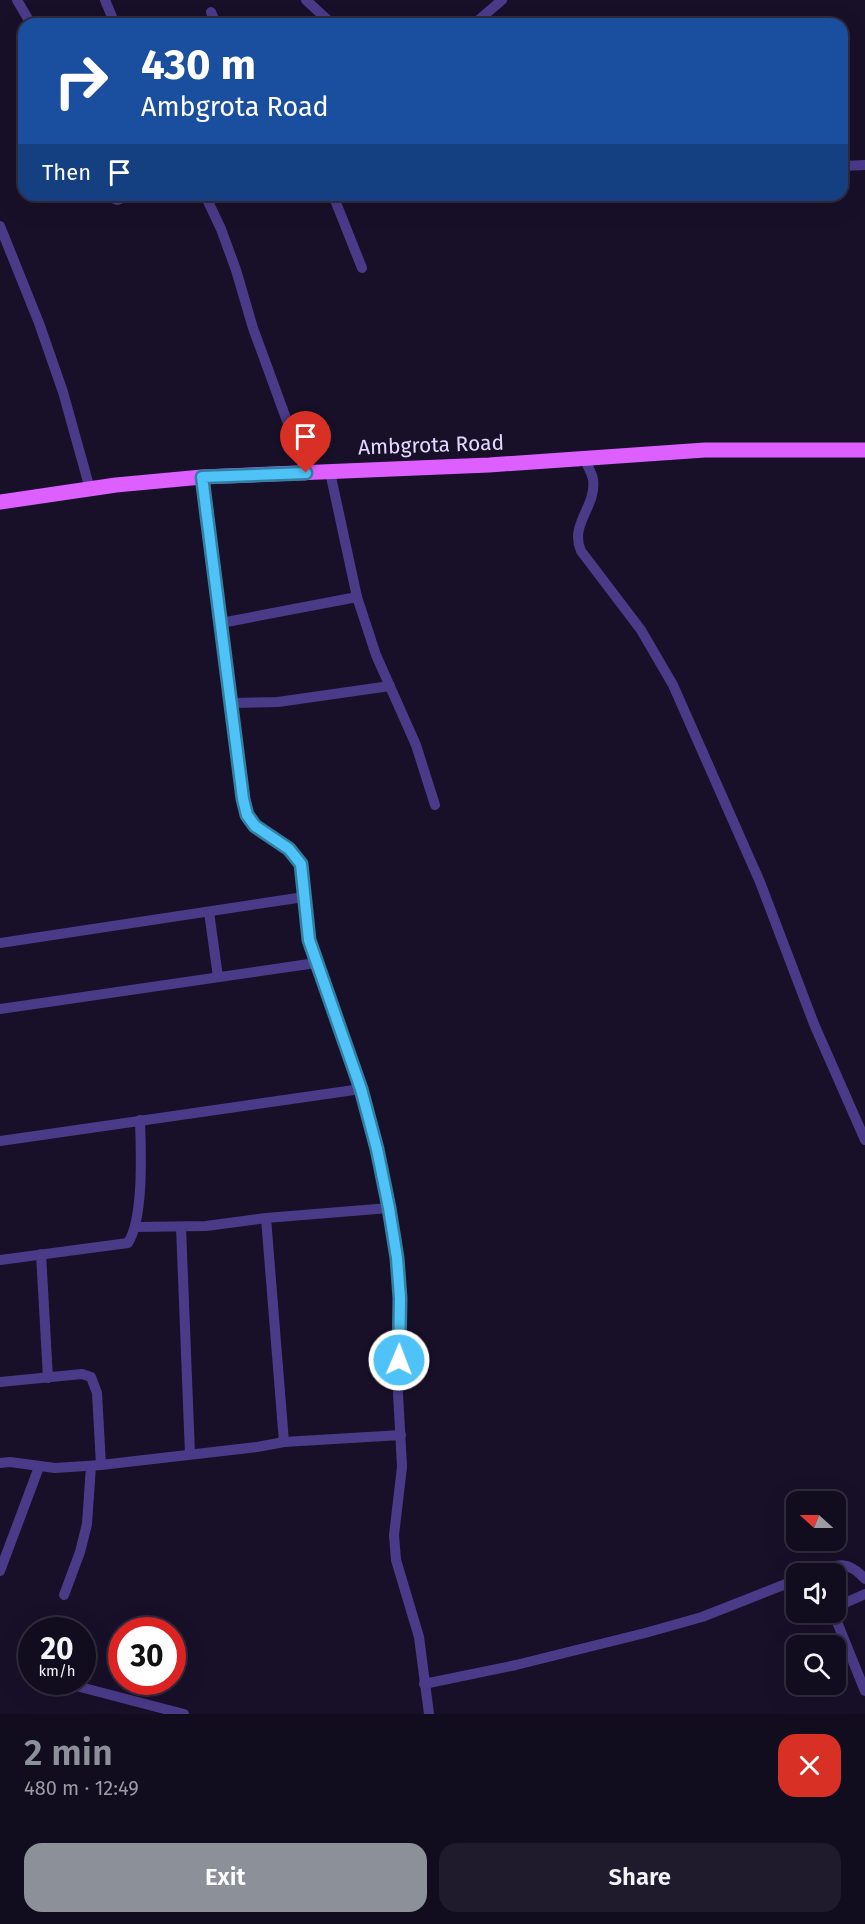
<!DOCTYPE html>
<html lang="en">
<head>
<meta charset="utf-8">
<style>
	body { margin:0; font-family:"Fira Sans",sans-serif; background:#1f1a2c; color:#f1f3f6; height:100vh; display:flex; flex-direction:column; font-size:22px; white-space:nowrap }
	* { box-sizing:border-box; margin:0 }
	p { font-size:20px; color:#9c9ba4 }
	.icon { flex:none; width:33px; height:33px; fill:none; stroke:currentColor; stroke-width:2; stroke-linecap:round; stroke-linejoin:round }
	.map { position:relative; height:1714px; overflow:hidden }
	.details { display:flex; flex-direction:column; background:#120c1f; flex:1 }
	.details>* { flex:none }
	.hud { position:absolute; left:18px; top:18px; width:830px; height:183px; border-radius:18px; box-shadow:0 6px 24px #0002,0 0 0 2px #312c3d; background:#1a4fa0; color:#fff; overflow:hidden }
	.needle { width:39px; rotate:291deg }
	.buttons { position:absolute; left:786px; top:1491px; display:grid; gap:12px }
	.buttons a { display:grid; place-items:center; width:60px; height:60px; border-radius:12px; background:#120c1f; box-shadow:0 6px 24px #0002,0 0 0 2px #312c3d; font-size:30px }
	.speed { position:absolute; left:18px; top:1617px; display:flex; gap:12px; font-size:30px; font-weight:700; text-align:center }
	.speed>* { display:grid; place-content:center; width:78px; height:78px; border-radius:50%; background:#120c1f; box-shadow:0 6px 24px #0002,0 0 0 2px #312c3d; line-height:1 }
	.speed small { font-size:15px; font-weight:400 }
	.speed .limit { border:9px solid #d22; background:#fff; color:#111 }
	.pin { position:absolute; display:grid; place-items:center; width:51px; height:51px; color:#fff; margin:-62px -26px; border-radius:50% 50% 50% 0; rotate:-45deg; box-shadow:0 0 6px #0007 }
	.pin .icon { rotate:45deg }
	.me { position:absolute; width:66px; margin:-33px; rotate:1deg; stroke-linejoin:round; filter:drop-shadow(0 0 4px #0008) }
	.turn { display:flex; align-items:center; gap:21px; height:126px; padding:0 24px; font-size:27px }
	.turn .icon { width:78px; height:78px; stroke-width:2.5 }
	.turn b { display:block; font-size:42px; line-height:51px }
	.then { display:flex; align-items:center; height:57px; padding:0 24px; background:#0003; gap:12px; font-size:22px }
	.round { display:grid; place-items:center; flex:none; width:63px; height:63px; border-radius:18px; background:#1f1a2c }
	.summary { display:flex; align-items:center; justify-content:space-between; height:102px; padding:0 24px }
	h1 { font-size:36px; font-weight:600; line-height:45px; color:#8c9099 }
	.cta { display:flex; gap:12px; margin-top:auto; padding:12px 24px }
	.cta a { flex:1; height:69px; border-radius:18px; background:#8c9099; color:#fff; font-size:24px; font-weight:600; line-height:69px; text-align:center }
	.cta a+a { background:#1f1a2c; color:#f1f3f6 }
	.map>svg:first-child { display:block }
</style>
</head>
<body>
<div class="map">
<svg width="865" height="1714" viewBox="0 0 865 1714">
	<rect width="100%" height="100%" fill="#181029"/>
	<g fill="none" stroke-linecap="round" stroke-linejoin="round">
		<!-- street -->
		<g stroke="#4a3b89" stroke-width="10">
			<polyline points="17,0 31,24"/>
			<polyline points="105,0 115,24"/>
			<polyline points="306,0 332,24"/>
			<polyline points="211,12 216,24"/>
			<polyline points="474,24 502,0"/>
			<polyline points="842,166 865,165"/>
			<polyline points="106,195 117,200 130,195"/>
			<polyline points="205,195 221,229 236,270 253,328 306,473"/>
			<polyline points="333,195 362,268"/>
			<polyline points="0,226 39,323 63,392 90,489"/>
			<path d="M584,458C587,465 591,471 593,479C597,507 569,524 581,551L641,630L673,685L760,882L814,1024L865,1140"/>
			<polyline points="330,472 357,597 376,655 416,745 435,805"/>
			<polyline points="202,477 243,799 247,815 255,827 289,849 301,864 309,940 361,1089 377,1149 397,1258 400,1297 398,1393 402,1467 394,1535 396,1560 419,1637 429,1714"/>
			<polyline points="221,623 357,597"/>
			<polyline points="232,703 278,702 390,686"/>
			<polyline points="209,912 218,977"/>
			<polyline points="0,943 304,897"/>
			<polyline points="0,1009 316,963"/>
			<polyline points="0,1141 361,1089"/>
			<polyline points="266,1218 284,1442"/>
			<polyline points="135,1227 206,1226 266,1218 389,1208"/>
			<polyline points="181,1227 190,1454"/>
			<polyline points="41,1254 48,1378"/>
			<path d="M0,1260L128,1243C144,1218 141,1151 140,1120"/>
			<polyline points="0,1382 82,1374 91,1377 97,1393 101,1465"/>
			<polyline points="0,1463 10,1462 55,1468 101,1465 257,1447 284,1442 401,1435"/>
			<polyline points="0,1571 39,1467"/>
			<path d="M813,1574C836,1565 846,1558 865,1579"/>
			<polyline points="64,1595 80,1552 87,1524 91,1466"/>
			<polyline points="836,1607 865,1594"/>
			<polyline points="833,1612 865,1691"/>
			<polyline points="61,1682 184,1714"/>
			<polyline points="424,1684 516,1665 645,1633 702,1617 796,1580"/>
		</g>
		<!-- primary -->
		<polyline stroke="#dd5fff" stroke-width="15" points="0,502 116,485 202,477 489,465 705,450 865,450"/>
	</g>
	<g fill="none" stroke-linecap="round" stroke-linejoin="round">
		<!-- route casing -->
		<g stroke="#337fa1" stroke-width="15">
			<polyline id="route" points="306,473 202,477 243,799 247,815 255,826 289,849 301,864 309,940 361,1089 377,1149 389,1208 397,1258 400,1298 399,1360"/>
		</g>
		<!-- route -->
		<use href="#route" stroke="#4fc3f7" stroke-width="10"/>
	</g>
	<g text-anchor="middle" stroke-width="4.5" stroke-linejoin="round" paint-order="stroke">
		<!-- street labels -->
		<g font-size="21" fill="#e3d8ff" stroke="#181029">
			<text transform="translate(431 445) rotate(-2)" y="7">Ambgrota Road</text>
		</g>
	</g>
</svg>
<div class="buttons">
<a><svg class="needle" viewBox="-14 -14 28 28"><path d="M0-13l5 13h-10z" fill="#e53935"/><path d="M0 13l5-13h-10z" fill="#9c9ba4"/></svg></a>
<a><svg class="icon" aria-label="sound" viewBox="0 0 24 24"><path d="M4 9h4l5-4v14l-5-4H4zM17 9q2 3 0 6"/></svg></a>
<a><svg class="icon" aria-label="search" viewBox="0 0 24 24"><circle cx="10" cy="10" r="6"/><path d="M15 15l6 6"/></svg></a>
</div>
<div class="speed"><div>20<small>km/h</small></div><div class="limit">30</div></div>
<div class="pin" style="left:306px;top:473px;background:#d93025"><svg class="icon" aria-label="arrive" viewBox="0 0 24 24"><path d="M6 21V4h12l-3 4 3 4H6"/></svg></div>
<svg class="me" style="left:399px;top:1360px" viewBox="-20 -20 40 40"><circle r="17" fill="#4fc3f7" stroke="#fff" stroke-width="3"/><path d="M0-11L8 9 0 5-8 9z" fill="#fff"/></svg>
<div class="hud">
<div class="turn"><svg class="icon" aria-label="right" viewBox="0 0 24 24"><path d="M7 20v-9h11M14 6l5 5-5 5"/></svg><div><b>430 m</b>Ambgrota Road</div></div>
<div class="then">Then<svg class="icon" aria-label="arrive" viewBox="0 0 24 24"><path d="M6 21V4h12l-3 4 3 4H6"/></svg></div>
</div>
</div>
<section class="details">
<div class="summary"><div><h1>2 min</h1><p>480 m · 12:49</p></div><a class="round" style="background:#d93025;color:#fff"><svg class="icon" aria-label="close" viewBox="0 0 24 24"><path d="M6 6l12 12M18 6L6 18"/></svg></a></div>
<div class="cta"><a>Exit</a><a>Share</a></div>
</section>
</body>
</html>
